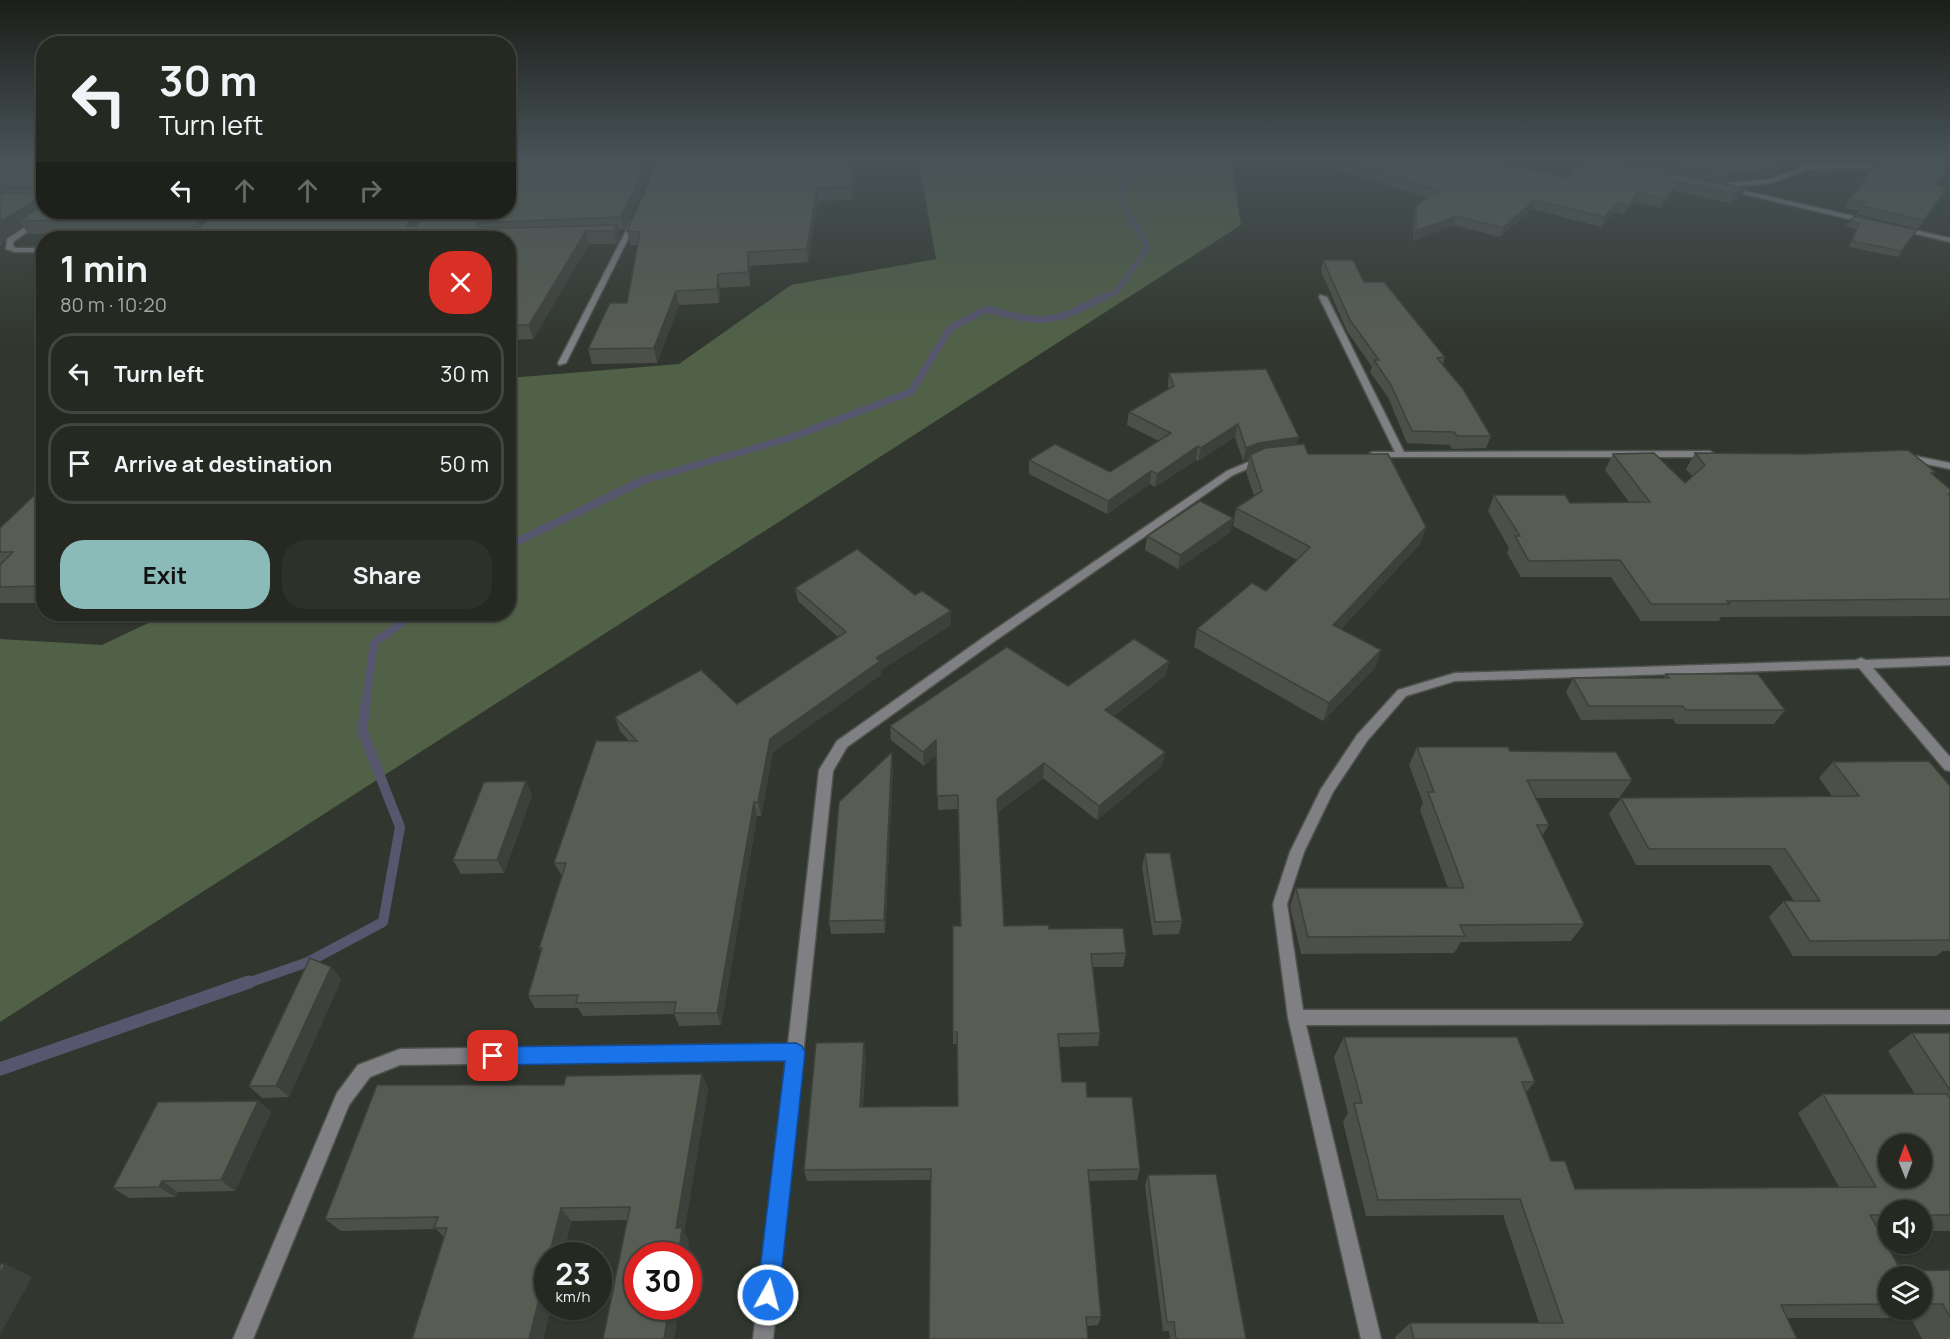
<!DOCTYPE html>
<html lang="en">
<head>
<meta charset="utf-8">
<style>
	body { margin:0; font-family:Manrope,sans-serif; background:#2d312a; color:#f1f3f6; height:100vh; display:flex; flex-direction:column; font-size:22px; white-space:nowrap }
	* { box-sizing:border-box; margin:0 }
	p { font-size:20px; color:#a3a6a5 }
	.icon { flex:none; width:33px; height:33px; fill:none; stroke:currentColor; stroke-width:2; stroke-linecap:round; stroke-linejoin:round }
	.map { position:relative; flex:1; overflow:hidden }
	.side { position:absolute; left:36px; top:231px; width:480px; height:390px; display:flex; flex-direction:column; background:#252922; border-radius:24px; box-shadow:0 2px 4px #0004,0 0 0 2px #424540 }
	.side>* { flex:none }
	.guide { position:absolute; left:36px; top:36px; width:480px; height:183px; border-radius:24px; box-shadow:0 2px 4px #0004,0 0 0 2px #424540; background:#252922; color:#f1f3f6; overflow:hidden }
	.needle { width:39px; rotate:359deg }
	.tools { position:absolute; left:1878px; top:1134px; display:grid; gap:12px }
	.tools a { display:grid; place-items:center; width:54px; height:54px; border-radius:50%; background:#252922; box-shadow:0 2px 4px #0004,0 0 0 2px #424540; font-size:30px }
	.speed { position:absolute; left:534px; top:1242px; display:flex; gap:12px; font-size:30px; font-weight:700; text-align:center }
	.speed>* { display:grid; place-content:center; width:78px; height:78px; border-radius:50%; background:#252922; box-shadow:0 2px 4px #0004,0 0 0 2px #424540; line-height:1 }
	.speed small { font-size:15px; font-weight:400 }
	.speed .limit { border:9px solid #d22; background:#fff; color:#111 }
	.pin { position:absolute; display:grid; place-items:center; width:51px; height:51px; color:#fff; margin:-26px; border-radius:12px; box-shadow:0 3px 9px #0006 }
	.me { position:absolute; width:66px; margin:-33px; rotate:7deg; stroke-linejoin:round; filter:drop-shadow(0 0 4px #0008) }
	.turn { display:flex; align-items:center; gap:21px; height:126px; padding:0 24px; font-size:27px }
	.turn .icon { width:78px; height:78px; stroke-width:2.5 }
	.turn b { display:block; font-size:42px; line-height:51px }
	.lanes { display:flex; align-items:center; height:57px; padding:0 24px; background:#0003; justify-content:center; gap:30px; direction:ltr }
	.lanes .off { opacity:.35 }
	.round { display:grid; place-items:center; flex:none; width:63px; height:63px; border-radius:24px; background:#2d312a }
	.overview { display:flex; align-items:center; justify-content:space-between; height:102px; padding:0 24px }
	h1 { font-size:36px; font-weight:700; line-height:45px }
	.primary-button { display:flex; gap:12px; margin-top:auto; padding:12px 24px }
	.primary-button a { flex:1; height:69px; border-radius:24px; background:#8bbbb9; color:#111; font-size:24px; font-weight:700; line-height:69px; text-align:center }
	.primary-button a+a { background:#2d312a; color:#f1f3f6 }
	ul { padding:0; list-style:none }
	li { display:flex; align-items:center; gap:18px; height:81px; margin:0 12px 9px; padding:0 12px; border:3px solid #424540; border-radius:24px }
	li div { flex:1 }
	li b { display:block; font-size:22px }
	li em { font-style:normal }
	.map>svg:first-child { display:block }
</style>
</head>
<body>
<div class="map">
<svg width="1950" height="1339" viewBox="0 0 1950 1339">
	<rect width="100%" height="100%" fill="#31372e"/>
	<!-- green -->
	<polygon fill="#516147" points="918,157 1231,157 1241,225 0,1022 0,639 102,645 167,614 508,614 509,378 679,364 791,285 936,259"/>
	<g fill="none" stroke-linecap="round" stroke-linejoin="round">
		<!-- stream-far4 -->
		<polyline stroke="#57566f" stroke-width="5" points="1101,299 1117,291 1148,247 1119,197 1131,175 1186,157"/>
		<!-- stream-far3 -->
		<path stroke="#57566f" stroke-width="7" d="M655,477L789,438L911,392L950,328L987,309C1046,325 1049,324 1104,297"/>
		<!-- stream-far2 -->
		<g stroke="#57566f" stroke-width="8">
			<polyline points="508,546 644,480 660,475"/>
			<polyline points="366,701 374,643 413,614"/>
		</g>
		<!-- stream-far1 -->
		<polyline stroke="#57566f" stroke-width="10" points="245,984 308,962 383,922 400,827 362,730 366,700"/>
		<!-- stream -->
		<polyline stroke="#57566f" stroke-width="13" points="0,1069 249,982"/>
		<!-- street casing -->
		<g stroke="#4e544c" stroke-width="3">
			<g id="street">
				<polygon points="1559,157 1569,157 1602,165 1599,167"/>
				<polygon points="1891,164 1894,166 1893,167 1808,169 1772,183 1728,187 1725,185 1728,183 1771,179 1807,165"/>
				<polygon points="1728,187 1866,219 1869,221 1866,223 1726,190 1725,189"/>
				<polygon points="48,212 55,212 13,242 13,246 16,248 44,248 44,252 15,252 6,249 7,239"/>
				<polygon points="634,219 637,221 566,363 559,365 558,363 631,221"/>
				<polygon points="1901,227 1950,238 1950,242 1899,230 1899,228"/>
				<polygon points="1320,295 1327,297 1404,452 1710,451 1715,454 1710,457 1370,457 1370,453 1373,452 1395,452 1319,297"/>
				<polygon points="1901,453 1950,463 1950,469 1898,458 1896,456"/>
				<polygon points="1260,457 1263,458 1263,462 1233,475 992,643 847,747 833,771 773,1339 753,1339 786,1060 400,1065 370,1077 349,1105 253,1339 233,1339 337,1093 358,1065 400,1049 788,1044 819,770 837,741 984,637 1227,471"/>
				<polygon points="1950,657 1950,665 1873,668 1950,757 1950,771 1945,770 1859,668 1455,681 1406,696 1367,741 1333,792 1304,852 1287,904 1303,1010 1950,1010 1950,1024 1306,1025 1381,1339 1361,1339 1288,1018 1273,904 1290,852 1321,789 1357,735 1398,690 1455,673 1856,660 1861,658 1866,660"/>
			</g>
		</g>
		<!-- street -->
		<use href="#street" fill="#7f7f84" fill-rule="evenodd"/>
	</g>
	<!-- wall -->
	<g fill="#4c5048" fill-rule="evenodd">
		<polygon points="0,157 44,157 44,212 508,212 508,157 659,157 625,230 618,230 620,238 617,244 589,244 533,339 508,340 508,238 189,232 28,234 23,226 6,237 2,245 0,245"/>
		<polygon points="857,157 852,200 818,201 808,262 750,266 750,286 720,288 719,303 679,305 657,363 592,364 588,349 627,303 637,245 630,245 627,231"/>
		<polygon points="1330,157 1524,157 1512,165 1566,178 1608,160 1609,157 1832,157 1825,162 1804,159 1770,177 1728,181 1724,183 1745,188 1741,197 1730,203 1675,191 1660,208 1635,202 1624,214 1615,212 1601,227 1532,209 1500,237 1453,225 1413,241 1414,216 1416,206 1428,198 1326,166 1328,158"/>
		<polygon points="1881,157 1950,157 1950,161 1878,162"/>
		<polygon points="1937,185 1947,188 1918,229 1856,214 1859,211 1845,208 1850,199"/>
		<polygon points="1850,221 1917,230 1898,257 1849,247 1856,229 1846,226"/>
		<polygon points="1323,260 1364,282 1445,357 1443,364 1491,436 1486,448 1452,449 1450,445 1407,443 1388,397 1370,372 1372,367 1347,331 1321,271"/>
		<polygon points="1169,373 1297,444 1308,454 1426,527 1420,544 1341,629 1381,650 1375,668 1323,721 1194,647 1197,629 1266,591 1297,560 1233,526 1236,508 1254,496 1246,472 1249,459 1243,461 1235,437 1198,461 1196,460 1155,487 1150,484 1107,514 1029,474 1029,460 1110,472 1159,441 1127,425 1129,412 1169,389 1168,386"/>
		<polygon points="1695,453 1935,472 1933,475 1950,489 1950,616 1721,617 1719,621 1641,621 1611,577 1521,577 1507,553 1509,548 1488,511 1494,495 1570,503 1629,502 1605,470 1613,454 1685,483 1692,476 1686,469"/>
		<polygon points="44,486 44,603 0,603 0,528"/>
		<polygon points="1233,518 1230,532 1178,569 1145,550 1147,536"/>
		<polygon points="795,588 951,625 881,670 881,675 773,752 761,816 757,816 721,1025 679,1026 674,1014 583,1016 578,1008 535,1008 528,996 541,952 539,948 562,876 554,863 629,741 620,731 615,717 737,704 838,637 798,601"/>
		<polygon points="1169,661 1166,675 1114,716 1165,752 1162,766 1097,820 1043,778 998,812 1004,926 1049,929 1126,953 1123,967 1093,967 1100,1033 1098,1046 1059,1047 1062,1082 1087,1097 1140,1169 1137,1180 1089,1181 1101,1317 1098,1325 1087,1326 931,1180 807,1181 804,1170 866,1055 863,1107 958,1106 957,1044 953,1044 953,1032 961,926 958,809 938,810 936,755 924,766 891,740 890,726 1068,686"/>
		<polygon points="1666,674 1785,710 1774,724 1676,724 1673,719 1581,720 1566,692 1573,678 1664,678"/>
		<polygon points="1417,747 1510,751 1632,780 1619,798 1536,798 1549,825 1542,836 1584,924 1571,941 1461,942 1454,953 1301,954 1290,906 1296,888 1448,888 1420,810 1423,803 1409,765"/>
		<polygon points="1833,762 1950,786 1950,951 1943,951 1936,956 1793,956 1769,917 1784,901 1794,901 1770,865 1636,865 1609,814 1621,798 1832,796 1819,778"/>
		<polygon points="893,766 885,933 831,934 829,921"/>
		<polygon points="526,781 532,795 504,873 461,874 453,860"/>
		<polygon points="1145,853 1182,921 1179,934 1153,935 1142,867"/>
		<polygon points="331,967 341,980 289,1097 262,1098 249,1086"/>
		<path d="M1912,1033H1950V1231H1922V1210H1888V1231H1879L1901,1271L1950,1270V1339H1922L1911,1318H1787L1797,1339H1396L1395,1337L1410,1323H1539L1503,1215L1366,1216L1343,1122L1348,1113L1334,1057L1344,1037L1535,1082L1526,1092L1551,1161L1575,1189L1839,1187L1798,1113L1823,1094H1915L1888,1051ZM1888,1276H1922V1310H1888Z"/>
		<polygon points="702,1074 708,1089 684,1232 689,1240 687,1256 638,1256 638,1306 679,1306 674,1339 603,1339 627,1220 571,1221 563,1256 548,1256 548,1306 551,1306 543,1339 412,1339 444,1237 436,1229 341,1231 325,1219 377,1085 564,1085 566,1076"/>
		<polygon points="258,1101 271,1112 235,1191 178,1192 175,1197 129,1198 113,1188"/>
		<polygon points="1148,1175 1246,1339 1170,1339 1169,1331 1163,1331 1145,1186"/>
	</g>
	<!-- shaded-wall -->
	<g fill="#3e413b">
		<polygon points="650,157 659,157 625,230 621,217"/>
		<polygon points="855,157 857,157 852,200 851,187"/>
		<polygon points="1514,157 1523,157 1502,172 1505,163"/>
		<polygon points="1797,157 1805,157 1804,159 1770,177 1728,181 1723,184 1727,176 1732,172"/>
		<polygon points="1678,184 1674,193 1660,208 1664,199"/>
		<polygon points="817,188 818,201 808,262 807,249"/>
		<polygon points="1745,188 1741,197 1730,203 1734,194"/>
		<polygon points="1639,193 1635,202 1624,214 1628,205"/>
		<polygon points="40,197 44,202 44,212 19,221 23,226 6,237 2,245 0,241 0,222"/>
		<polygon points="1535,200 1532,209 1500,237 1503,228"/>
		<polygon points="1619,203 1615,212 1601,227 1604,217"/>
		<polygon points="204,212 226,212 202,231 196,218"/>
		<polygon points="417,212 432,212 412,238 406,226"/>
		<polygon points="1456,216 1453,225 1413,241 1416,231"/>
		<polygon points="617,225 620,238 617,244 614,231"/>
		<polygon points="586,231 589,244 533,339 529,325"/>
		<polygon points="748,252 750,266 750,286 748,272"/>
		<polygon points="718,274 720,288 719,303 717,289"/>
		<polygon points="676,291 679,305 657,363 654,348"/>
		<polygon points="1238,424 1235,437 1198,461 1201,448"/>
		<polygon points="1299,437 1295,450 1250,455 1249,459 1243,461 1246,448 1259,443"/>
		<polygon points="1198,446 1196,460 1155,487 1157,474"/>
		<polygon points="1151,471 1150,484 1107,514 1108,501"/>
		<polygon points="1233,518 1230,532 1178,569 1180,555"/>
		<polygon points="1426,527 1420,544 1328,643 1333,625"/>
		<polygon points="951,611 951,625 881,670 881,675 773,752 761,816 758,802 770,739 876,658"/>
		<polygon points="1381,650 1375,668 1323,721 1329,703"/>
		<polygon points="1169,661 1166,675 1103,724 1105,710"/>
		<polygon points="936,740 936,755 924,766 923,752"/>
		<polygon points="892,752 893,766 885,933 884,920"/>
		<polygon points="1165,752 1162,766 1097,820 1099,806"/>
		<polygon points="1044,763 1043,778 997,813 997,799"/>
		<polygon points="526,781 532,795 504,873 497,860"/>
		<polygon points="754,802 757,816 721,1025 717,1013"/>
		<polygon points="331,967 341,980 289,1097 276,1086"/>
		<polygon points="864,1042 866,1055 862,1119 860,1107"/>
		<polygon points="702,1074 708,1089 684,1232 689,1240 687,1256 678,1256 676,1228"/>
		<polygon points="258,1101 271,1112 235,1191 221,1180"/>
		<polygon points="162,1181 178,1192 175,1197 159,1187"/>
		<polygon points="561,1208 571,1221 563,1256 549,1256"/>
		<polygon points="548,1263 548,1306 551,1306 543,1339 529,1339"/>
		<polygon points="5,1264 32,1277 0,1335 0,1273"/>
		<polygon points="669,1306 679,1306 674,1339 664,1339"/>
	</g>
	<!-- building -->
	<g fill="#585d54" stroke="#3e413b" stroke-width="1.5" fill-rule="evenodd">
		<polygon points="0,157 44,157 44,198 40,197 0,222 0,193 36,194 39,188 0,186"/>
		<polygon points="508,157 650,157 621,217 477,223 478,227 504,228 617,225 614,231 586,231 529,325 508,325 508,238 180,238 194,227 200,227 218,212 417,212 406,226 416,226 427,212 508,212"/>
		<polygon points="660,157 855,157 851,187 817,188 807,249 748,252 748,272 718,274 717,289 676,291 654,348 588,349 610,303 627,303 640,232 627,231"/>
		<polygon points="1330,157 1514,157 1505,163 1566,178 1590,158 1604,159 1745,188 1734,194 1675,181 1678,184 1664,199 1639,193 1628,205 1619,203 1604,217 1535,200 1503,228 1456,216 1416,231 1416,206 1438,190 1328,158"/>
		<polygon points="1626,157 1797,157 1775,169 1732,172 1727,176"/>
		<polygon points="1950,161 1937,185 1947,188 1924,220 1861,206 1864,202 1850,199 1877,162"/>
		<polygon points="44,204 44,212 204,212 196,218 19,221"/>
		<polygon points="1854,216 1917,230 1901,251 1852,241 1859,223 1850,221"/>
		<polygon points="1323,260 1353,260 1364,282 1384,282 1445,357 1437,358 1463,389 1491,436 1457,436 1454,432 1412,431 1391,385 1374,360 1379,360 1350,320"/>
		<polygon points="1266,369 1299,437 1259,443 1246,448 1238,424 1201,448 1198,446 1157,474 1151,471 1108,501 1029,460 1055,444 1110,472 1171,433 1129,412 1174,386 1169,373"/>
		<polygon points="1304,444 1308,454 1388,454 1426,527 1333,625 1381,650 1329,703 1197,629 1252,583 1266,591 1310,547 1236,508 1262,491 1250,455 1265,448"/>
		<polygon points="1908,450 1935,472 1931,473 1950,489 1950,494 1948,494 1950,495 1950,599 1727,601 1730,604 1651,604 1620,560 1529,561 1515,536 1520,536 1494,495 1565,495 1570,503 1650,502 1613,454 1654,453 1685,483 1705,465 1695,453 1803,454"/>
		<polygon points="44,486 44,586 0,587 0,565 13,552 0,552 0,528"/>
		<polygon points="1200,501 1233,518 1180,555 1147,536"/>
		<polygon points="857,549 915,595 922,591 951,611 876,658 880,661 770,739 758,802 754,802 717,1013 674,1013 676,1002 576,1003 578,995 528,996 542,948 539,948 566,863 554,863 596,741 637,741 615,717 701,670 737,704 846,632 795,588"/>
		<polygon points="1134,639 1169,661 1105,710 1165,752 1099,806 1044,763 997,799 1004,926 1048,925 1049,929 1123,928 1126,953 1091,954 1100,1033 1058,1034 1062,1082 1086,1082 1087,1097 1132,1097 1140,1169 1088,1170 1101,1317 1086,1317 1088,1339 929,1339 931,1169 804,1170 816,1043 864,1042 860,1107 958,1106 957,1032 953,1032 953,926 961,926 958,795 937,796 936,740 923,752 890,726 1007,647 1068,686"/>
		<polygon points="1666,674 1758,674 1785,710 1686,710 1683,706 1589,706 1573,678 1669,678"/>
		<polygon points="1417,747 1508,747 1510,751 1616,752 1632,780 1527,780 1549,825 1537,825 1584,924 1460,925 1465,936 1308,937 1296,888 1464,888 1428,792 1434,792"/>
		<polygon points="892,752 884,920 829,921 839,802"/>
		<polygon points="1929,761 1950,786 1950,940 1810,941 1784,901 1820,901 1785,849 1649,849 1621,798 1859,796 1833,762"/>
		<polygon points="526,781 497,860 453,860 484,782"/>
		<polygon points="1145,853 1170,853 1182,921 1155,922"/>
		<polygon points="310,958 331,967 276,1086 249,1086"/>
		<polygon points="1912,1033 1950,1033 1950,1090"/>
		<path d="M1344,1037H1517L1535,1082H1522L1551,1161H1565L1575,1189L1876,1187L1823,1094H1947L1950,1099V1215H1922V1210H1888V1215H1870L1901,1271L1950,1270V1317L1943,1304H1922V1276H1888V1304L1781,1305L1797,1339H1414L1410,1323H1563L1520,1199L1378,1200L1354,1103H1362ZM1888,1144H1922V1178H1888Z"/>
		<polygon points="702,1074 676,1228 682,1228 678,1256 638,1256 638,1306 669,1306 664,1339 603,1339 630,1207 561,1208 549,1256 548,1256 548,1263 529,1339 412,1339 447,1228 434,1228 438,1217 325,1219 377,1085 564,1085 566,1076"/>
		<polygon points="258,1101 221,1180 162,1181 159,1187 113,1188 158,1102"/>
		<polygon points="1216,1174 1246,1339 1176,1339 1174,1322 1167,1322 1148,1175"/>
		<polygon points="0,1264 5,1264 0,1273"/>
	</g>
	<!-- sky -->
	<linearGradient id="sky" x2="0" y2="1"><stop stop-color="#1b1e19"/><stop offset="0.46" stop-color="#485357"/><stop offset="1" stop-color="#485357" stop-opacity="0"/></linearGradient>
	<rect width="1950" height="344" fill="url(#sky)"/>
	<!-- route -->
	<polygon fill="#1a73e8" stroke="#114b97" stroke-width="1.5" points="796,1043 802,1046 805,1052 779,1295 775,1303 768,1306 760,1303 757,1295 785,1061 493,1065 486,1062 484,1056 486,1050 493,1047"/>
</svg>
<div class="tools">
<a><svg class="needle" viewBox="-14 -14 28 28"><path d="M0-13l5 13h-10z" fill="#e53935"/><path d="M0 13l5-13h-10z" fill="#a3a6a5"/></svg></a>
<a><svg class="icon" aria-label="sound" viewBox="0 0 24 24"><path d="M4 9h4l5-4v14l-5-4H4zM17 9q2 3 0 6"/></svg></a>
<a><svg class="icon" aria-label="layers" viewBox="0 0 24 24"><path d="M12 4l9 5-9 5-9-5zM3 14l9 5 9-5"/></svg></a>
</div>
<div class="speed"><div>23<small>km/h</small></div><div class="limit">30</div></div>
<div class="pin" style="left:493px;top:1056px;background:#d93025"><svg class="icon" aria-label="arrive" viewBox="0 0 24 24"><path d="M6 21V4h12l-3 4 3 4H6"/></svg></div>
<svg class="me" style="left:768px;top:1295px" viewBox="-20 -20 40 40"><circle r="17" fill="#1a73e8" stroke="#fff" stroke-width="3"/><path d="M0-11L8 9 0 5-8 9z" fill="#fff"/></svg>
<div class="guide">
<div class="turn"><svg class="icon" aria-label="left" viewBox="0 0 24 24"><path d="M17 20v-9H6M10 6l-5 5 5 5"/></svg><div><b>30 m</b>Turn left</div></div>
<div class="lanes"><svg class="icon" aria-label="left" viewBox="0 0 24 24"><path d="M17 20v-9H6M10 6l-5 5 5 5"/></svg><svg class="icon off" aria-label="ahead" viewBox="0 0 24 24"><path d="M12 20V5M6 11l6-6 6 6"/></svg><svg class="icon off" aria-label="ahead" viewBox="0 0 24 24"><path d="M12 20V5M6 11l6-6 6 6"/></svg><svg class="icon off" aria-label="right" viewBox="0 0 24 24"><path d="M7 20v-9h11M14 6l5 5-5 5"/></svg></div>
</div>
<section class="side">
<div class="overview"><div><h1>1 min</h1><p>80 m · 10:20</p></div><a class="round" style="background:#d93025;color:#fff"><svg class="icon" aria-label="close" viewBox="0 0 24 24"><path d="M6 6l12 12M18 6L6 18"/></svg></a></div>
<ul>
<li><svg class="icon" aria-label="left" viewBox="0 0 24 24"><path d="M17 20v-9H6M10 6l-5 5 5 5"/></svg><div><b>Turn left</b></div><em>30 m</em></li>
<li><svg class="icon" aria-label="arrive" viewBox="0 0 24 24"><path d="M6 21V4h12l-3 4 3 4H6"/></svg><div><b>Arrive at destination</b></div><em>50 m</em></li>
</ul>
<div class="primary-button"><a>Exit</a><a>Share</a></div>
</section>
</div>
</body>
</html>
